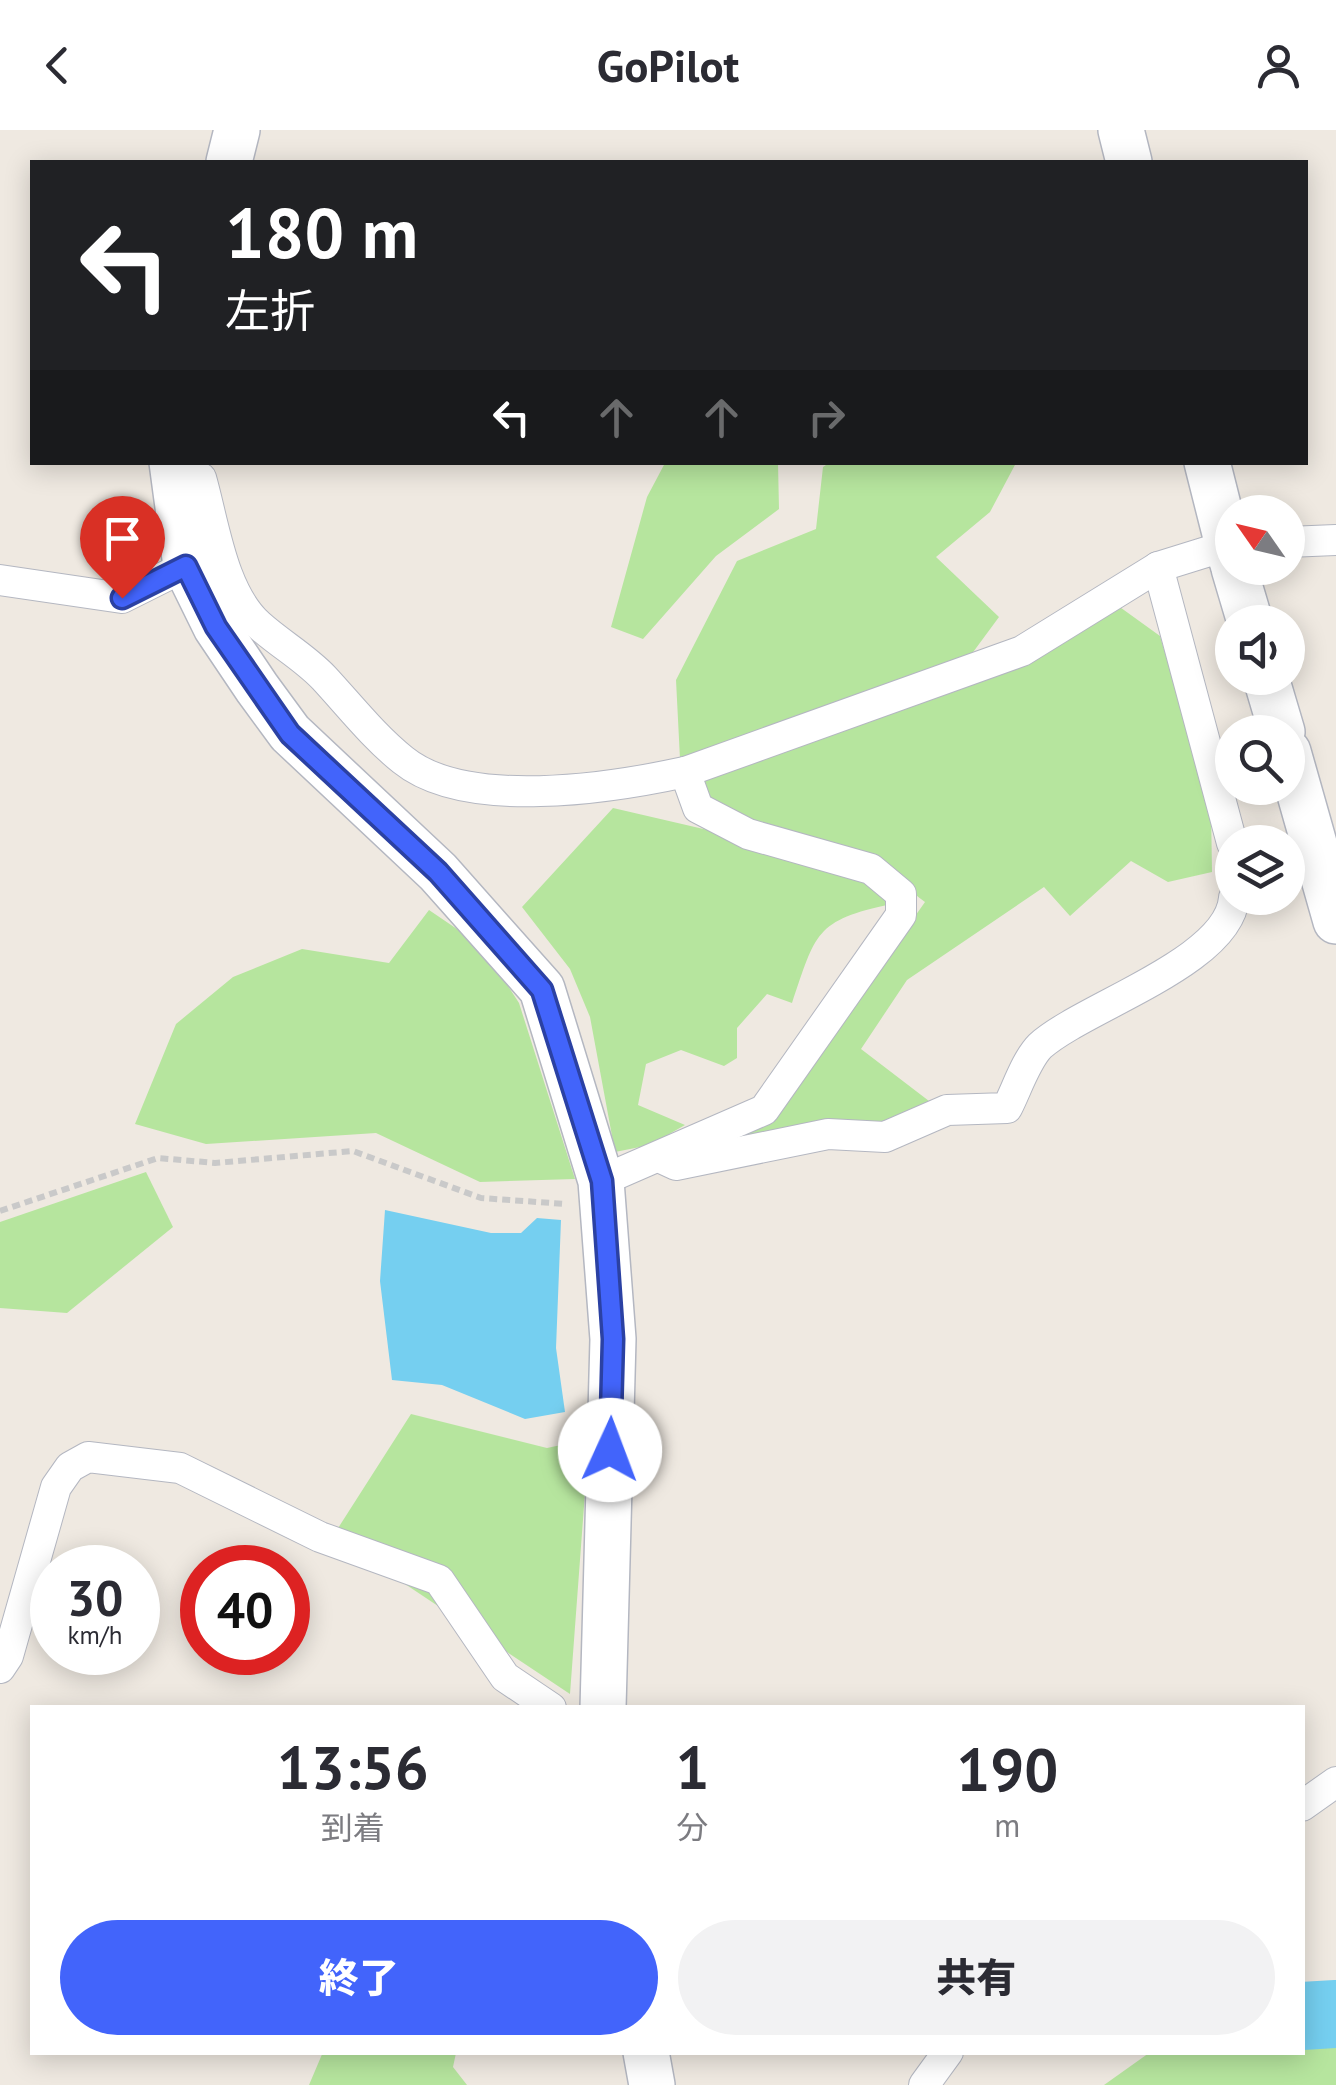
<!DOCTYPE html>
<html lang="ja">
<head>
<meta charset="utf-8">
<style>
	body { margin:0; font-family:"PT Sans","Noto Sans JP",sans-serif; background:#f2f2f3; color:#2b2b33; height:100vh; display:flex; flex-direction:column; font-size:38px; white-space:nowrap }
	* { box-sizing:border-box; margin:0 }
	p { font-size:32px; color:#7c7c81 }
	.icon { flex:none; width:55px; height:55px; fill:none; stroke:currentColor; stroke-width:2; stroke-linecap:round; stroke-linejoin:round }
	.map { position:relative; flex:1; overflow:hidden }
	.side { position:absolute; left:30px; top:1575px; width:1275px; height:350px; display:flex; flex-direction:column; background:#fff; border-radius:0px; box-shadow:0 5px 25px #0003 }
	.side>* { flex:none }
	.hud { position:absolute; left:30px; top:30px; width:1278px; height:305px; border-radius:0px; box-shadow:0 5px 25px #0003; background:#202124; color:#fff; overflow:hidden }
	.needle { width:65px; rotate:304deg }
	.controls { position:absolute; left:1215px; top:365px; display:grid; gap:20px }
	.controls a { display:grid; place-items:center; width:90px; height:90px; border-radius:50%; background:#fff; box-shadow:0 5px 25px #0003; font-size:50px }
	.speed { position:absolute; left:30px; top:1415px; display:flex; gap:20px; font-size:50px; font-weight:700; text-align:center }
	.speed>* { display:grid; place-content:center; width:130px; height:130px; border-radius:50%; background:#fff; box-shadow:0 5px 25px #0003; line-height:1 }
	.speed small { font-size:25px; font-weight:400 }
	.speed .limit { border:15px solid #d22; background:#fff; color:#111 }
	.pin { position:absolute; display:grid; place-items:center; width:85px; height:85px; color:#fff; margin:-102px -42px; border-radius:50% 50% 50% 0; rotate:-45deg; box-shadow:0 0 10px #0007 }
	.pin .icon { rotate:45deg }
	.me { position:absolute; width:110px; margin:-55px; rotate:2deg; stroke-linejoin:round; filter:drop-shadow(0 0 8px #0008) }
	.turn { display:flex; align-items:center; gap:35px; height:210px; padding:0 30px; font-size:45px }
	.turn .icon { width:130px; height:130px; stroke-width:2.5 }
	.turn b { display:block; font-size:70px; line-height:85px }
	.lanes { display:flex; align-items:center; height:95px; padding:0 30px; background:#0003; justify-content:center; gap:50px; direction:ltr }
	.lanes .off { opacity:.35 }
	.eta { display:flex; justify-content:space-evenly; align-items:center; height:170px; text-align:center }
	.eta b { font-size:60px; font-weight:800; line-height:70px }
	.primary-button { display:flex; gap:20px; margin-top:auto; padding:20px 30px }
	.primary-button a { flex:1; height:115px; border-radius:60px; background:#4264fb; color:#fff; font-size:40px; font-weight:800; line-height:115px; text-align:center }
	.primary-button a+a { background:#f2f2f3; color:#2b2b33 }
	header { display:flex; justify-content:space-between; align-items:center; height:130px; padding:0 30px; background:#fff; font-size:45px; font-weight:800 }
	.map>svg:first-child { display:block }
</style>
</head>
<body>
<header><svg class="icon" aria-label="back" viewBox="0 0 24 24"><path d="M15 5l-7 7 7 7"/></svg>GoPilot<svg class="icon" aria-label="person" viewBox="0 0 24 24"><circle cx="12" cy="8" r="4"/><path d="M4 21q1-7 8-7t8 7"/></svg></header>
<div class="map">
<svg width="1336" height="1955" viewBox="0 0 1336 1955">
	<rect width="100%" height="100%" fill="#efe9e1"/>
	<!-- green -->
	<g fill="#b6e59e">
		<polygon points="665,333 778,333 779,379 716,426 643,509 611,497 647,367"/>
		<polygon points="829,333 1016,333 990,382 936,427 999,487 968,529 680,629 676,550 737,431 816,399 823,337"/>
		<path d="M1117,475L1160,506L1211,678L1212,742L1168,752L1131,731L1070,786L1044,757L907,850L861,919L929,971L882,998L749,1009L743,1001L774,986L925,772C909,760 893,745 875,735C822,706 721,708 694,645Z"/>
		<path d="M613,678L738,707L871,747L892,774C814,790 816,804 792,873L767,864L737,898V928L724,936L681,920L646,934L638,975L685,995L650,1015L615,1022L590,887L570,839L522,777Z"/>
		<polygon points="429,780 482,816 519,873 575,1049 480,1052 376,1003 206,1014 135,994 176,894 233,847 302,819 389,833"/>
		<polygon points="146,1042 173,1097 67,1183 0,1178 0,1092"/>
		<polygon points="411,1284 547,1318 589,1309 570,1564 333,1406"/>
		<polygon points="1336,1894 1336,1955 1104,1955 1149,1923 1302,1922 1303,1897"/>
		<polygon points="323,1922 456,1923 453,1937 467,1955 309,1955"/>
	</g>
	<!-- water -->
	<polygon fill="#75cff0" points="385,1080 491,1103 521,1103 537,1088 561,1090 556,1218 565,1282 525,1289 442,1255 392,1250 380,1151"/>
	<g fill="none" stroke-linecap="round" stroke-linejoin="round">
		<!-- river -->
		<polyline stroke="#75cff0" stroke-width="68" points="1302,1886 1336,1884"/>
		<!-- street casing -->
		<g stroke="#b4b7c1" stroke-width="32">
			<g id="street">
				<path d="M173,345L201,348C214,393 222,462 259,495C280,514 304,527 324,548C349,575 374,607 403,630C466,681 611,658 685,642"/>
				<polyline points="1288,412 1336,410"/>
				<polyline points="1158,437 1232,713"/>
				<polyline points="0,450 122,468 186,436"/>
				<path d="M663,1029L676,1035L828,1004L885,1007L947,980L1007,978C1016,961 1026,930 1040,916C1083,877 1229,832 1234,768"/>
				<polyline points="601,1051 764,980 901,785 901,764 871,739 748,704 698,678 685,642 1022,521 1158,437 1232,414"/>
				<polyline points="0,1538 8,1526 56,1357 70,1337 88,1327 180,1338 320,1407 439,1450 505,1547 551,1578"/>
				<polyline points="1302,1676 1336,1652"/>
				<polyline points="924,1955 948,1922"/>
			</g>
		</g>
		<!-- secondary casing -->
		<g stroke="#b4b7c1" stroke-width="48">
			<g id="secondary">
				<polyline points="1121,0 1129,32"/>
				<polyline points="229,32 237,0"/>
				<polyline points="172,332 186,436 216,497 257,558 290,603 438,742 542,859 601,1051 613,1209 603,1578"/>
				<polyline points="1207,332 1232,431"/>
				<polyline points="1234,438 1250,492"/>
				<polyline points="1266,548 1282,602"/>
				<polyline points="1288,622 1336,791"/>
				<polyline points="646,1922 652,1955"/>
			</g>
		</g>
		<!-- path -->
		<polyline stroke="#c9c9c9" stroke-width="6" stroke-dasharray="8 5" stroke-linecap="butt" points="0,1081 158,1028 215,1033 353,1021 481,1068 566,1074"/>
		<!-- street -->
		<use href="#street" stroke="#fff" stroke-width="30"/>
		<!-- secondary -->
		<use href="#secondary" stroke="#fff" stroke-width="45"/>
	</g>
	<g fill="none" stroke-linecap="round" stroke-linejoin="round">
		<!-- route casing -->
		<g stroke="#2b41a3" stroke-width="25">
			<polyline id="route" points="122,468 186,436 216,497 290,604 438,742 542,860 602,1051 613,1209 610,1320"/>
		</g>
		<!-- route -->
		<use href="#route" stroke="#4264fb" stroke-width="18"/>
	</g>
</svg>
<div class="controls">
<a><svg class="needle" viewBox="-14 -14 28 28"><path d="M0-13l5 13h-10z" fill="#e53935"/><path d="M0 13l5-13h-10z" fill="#7c7c81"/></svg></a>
<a><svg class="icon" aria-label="sound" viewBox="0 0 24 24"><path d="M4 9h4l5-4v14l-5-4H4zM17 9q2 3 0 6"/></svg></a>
<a><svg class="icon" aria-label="search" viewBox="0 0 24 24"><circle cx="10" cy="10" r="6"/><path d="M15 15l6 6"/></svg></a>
<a><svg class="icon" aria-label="layers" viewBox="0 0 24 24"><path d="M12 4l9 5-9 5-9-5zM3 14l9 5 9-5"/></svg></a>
</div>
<div class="speed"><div>30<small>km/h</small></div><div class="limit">40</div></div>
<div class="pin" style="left:122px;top:468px;background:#d93025"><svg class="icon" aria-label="arrive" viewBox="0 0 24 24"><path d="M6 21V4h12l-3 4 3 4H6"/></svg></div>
<svg class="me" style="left:610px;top:1320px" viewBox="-20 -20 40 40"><circle r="19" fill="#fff"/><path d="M0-13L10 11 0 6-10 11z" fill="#4264fb"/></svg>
<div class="hud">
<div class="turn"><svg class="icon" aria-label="left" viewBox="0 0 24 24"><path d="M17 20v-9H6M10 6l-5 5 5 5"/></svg><div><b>180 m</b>左折</div></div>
<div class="lanes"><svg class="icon" aria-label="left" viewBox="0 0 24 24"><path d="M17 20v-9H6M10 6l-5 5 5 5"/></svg><svg class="icon off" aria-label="ahead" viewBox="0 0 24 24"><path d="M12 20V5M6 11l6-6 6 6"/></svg><svg class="icon off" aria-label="ahead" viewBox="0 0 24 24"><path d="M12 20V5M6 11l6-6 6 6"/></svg><svg class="icon off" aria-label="right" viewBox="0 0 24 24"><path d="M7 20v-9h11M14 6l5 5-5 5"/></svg></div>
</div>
<section class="side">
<div class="eta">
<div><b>13:56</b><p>到着</p></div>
<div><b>1</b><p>分</p></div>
<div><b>190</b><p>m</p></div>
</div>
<div class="primary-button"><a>終了</a><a>共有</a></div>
</section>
</div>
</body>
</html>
